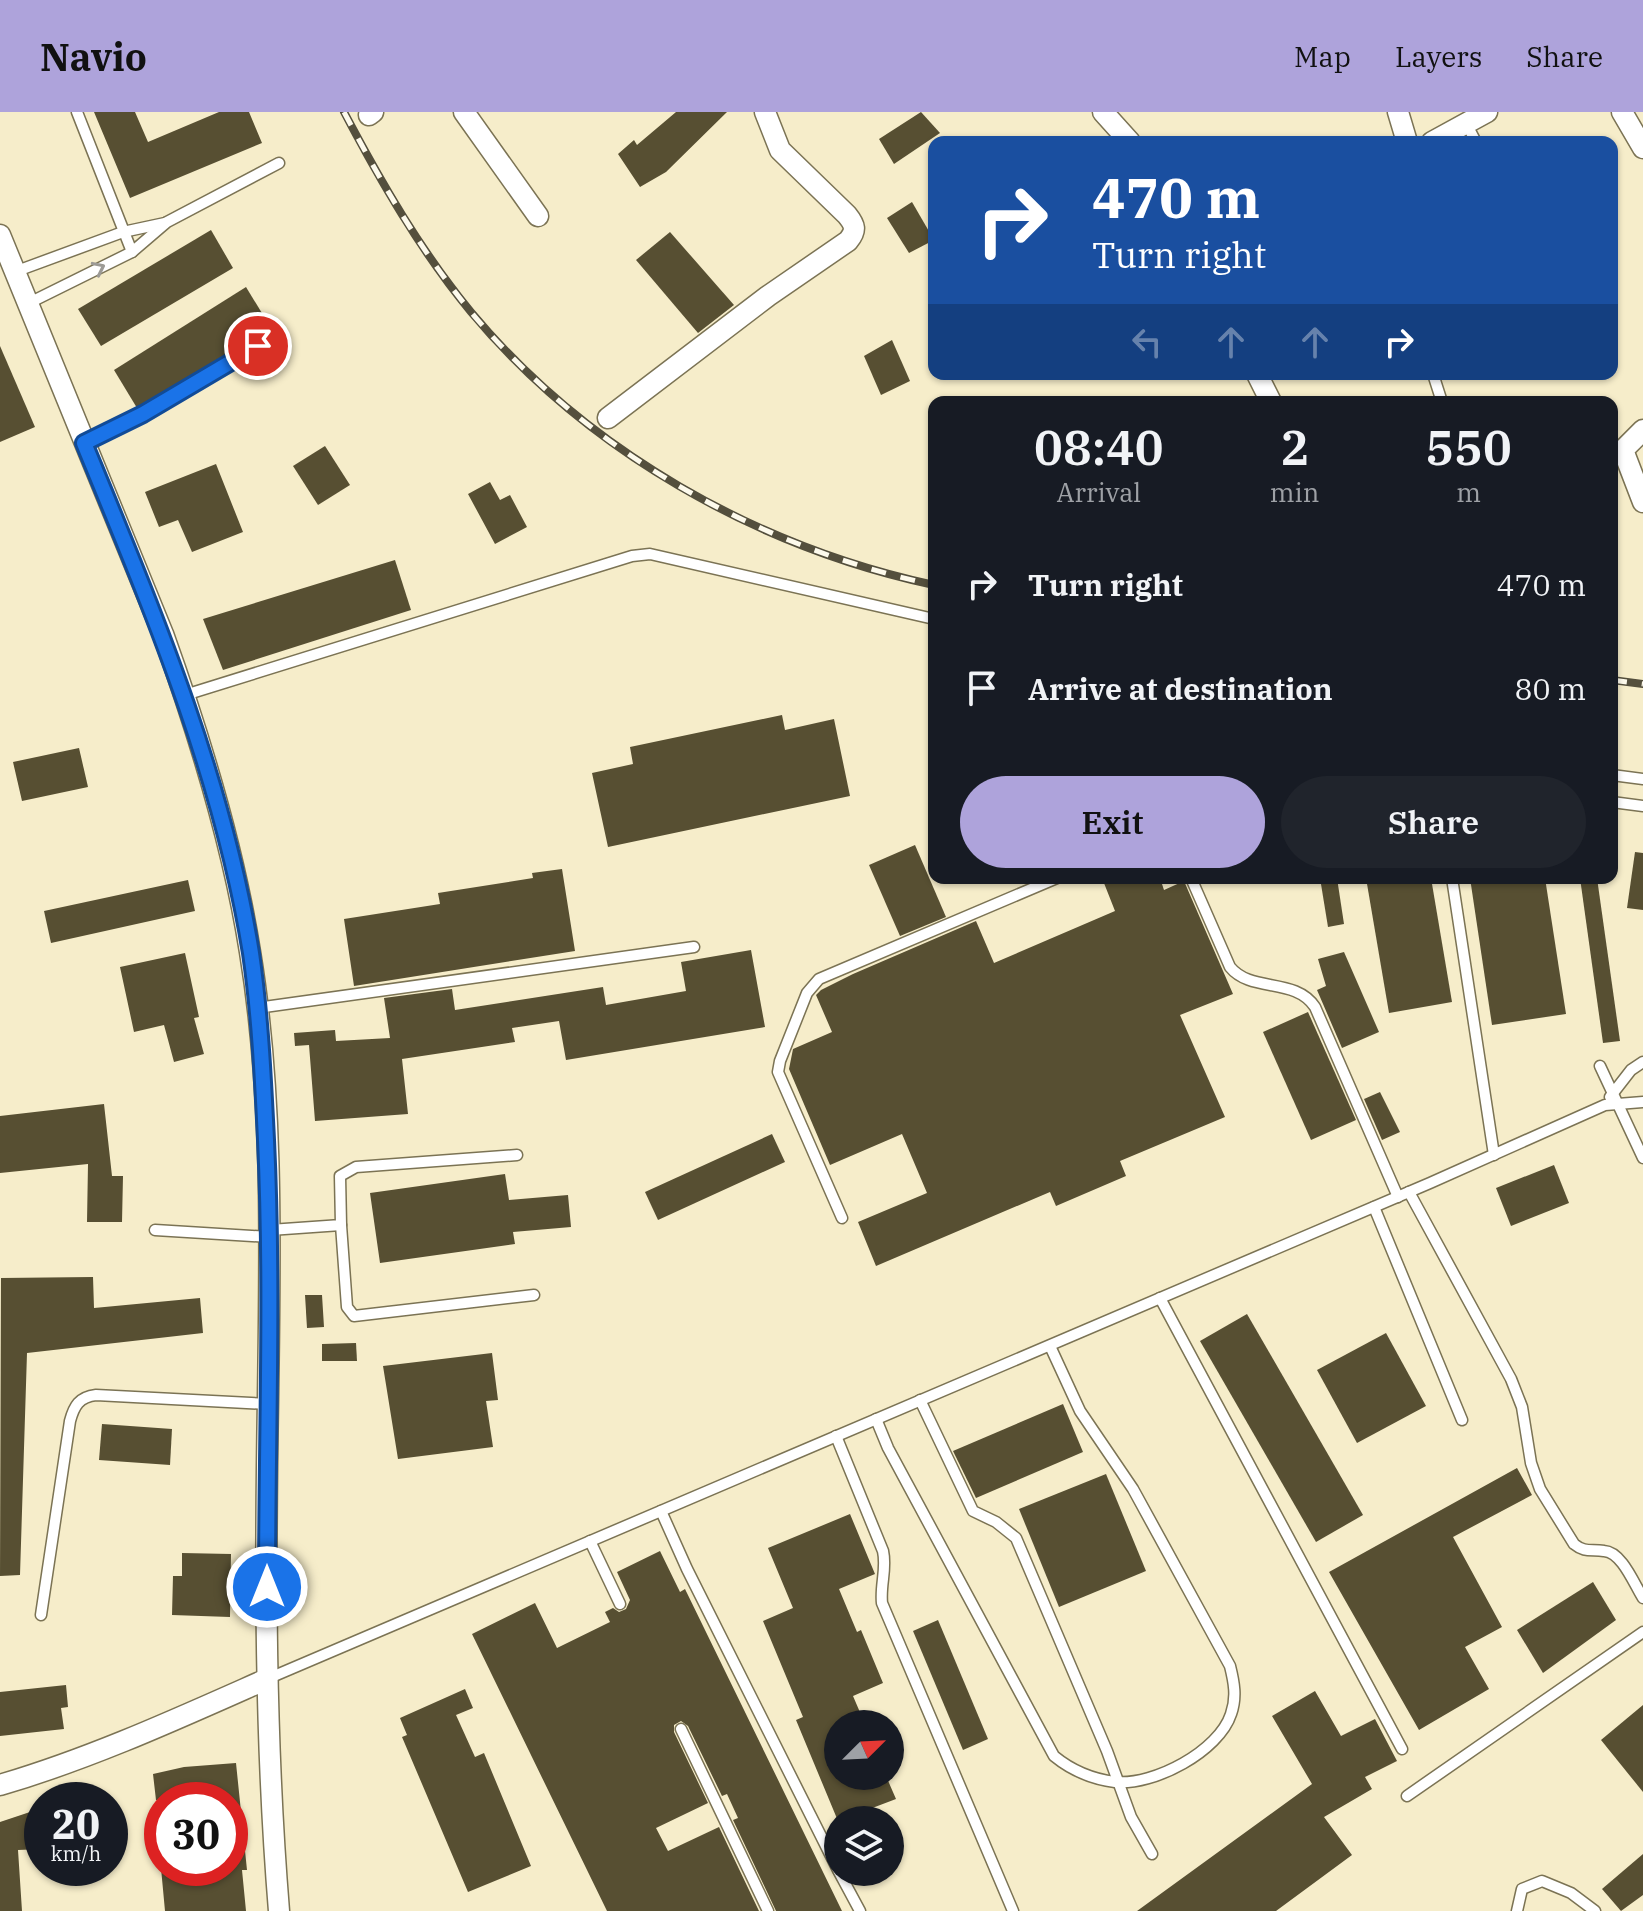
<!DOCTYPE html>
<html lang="en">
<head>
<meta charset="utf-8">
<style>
	body { margin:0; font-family:"IBM Plex Serif",serif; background:#20242c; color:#f1f3f6; height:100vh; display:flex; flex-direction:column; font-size:30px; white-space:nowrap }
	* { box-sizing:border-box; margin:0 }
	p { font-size:26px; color:#9ea1a6 }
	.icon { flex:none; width:44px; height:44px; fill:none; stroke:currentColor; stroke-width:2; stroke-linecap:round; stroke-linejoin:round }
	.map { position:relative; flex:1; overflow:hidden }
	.sheet { position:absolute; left:928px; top:284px; width:690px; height:488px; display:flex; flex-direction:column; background:#171b24; border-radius:16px; box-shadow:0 2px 6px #0004 }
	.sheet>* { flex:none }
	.guide { position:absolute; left:928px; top:24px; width:690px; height:244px; border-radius:16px; box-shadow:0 2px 6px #0004; background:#1a4fa0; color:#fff; overflow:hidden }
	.needle { width:52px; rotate:66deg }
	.tools { position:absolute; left:824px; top:1598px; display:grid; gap:16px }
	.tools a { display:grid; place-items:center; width:80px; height:80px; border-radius:50%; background:#171b24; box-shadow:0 2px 6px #0004; font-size:40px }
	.speed { position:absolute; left:24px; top:1670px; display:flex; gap:16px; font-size:40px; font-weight:700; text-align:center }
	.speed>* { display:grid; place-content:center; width:104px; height:104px; border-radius:50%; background:#171b24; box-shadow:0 2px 6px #0004; line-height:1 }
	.speed small { font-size:20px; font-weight:400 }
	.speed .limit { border:12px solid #d22; background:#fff; color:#111 }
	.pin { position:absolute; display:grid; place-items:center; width:68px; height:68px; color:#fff; margin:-34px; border:4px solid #fff; border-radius:50%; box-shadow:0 2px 8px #0007 }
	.me { position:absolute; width:88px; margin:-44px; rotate:0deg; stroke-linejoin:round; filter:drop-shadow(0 0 6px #0008) }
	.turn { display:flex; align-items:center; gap:28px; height:168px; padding:0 32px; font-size:36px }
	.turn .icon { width:104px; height:104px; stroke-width:2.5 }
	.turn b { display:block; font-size:56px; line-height:68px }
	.lanes { display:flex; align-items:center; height:76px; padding:0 32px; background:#0003; justify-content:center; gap:40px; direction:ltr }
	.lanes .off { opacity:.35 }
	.eta { display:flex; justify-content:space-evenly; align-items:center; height:136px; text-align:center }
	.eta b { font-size:48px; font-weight:600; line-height:56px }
	.action { display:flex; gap:16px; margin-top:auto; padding:16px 32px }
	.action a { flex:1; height:92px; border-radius:48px; background:#aea3db; color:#111; font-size:32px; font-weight:600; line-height:92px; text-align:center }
	.action a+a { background:#20242c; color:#f1f3f6 }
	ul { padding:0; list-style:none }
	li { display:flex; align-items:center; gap:24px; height:104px; padding:0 32px }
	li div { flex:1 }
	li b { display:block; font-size:30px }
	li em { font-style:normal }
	header { display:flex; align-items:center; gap:48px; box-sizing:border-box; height:112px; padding:0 40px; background:#aea3db; color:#111 }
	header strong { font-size:38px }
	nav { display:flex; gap:44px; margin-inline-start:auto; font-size:28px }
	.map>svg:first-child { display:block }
</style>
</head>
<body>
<header>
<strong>Navio</strong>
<nav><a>Map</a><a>Layers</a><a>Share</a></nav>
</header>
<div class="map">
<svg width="1643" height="1799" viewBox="0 0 1643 1799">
	<rect width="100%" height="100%" fill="#f6edca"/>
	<!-- building -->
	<g fill="#574f32">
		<polygon points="94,0 135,0 148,30 219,0 249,0 262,31 130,86"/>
		<polygon points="676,0 727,0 666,60 640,75 618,42 634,28 637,33"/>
		<polygon points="921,0 940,21 894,52 879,27"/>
		<polygon points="912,90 934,128 909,141 887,106"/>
		<polygon points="211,118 233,156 101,234 78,197"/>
		<polygon points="670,120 734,193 698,221 636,148"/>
		<polygon points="246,175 271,216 137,296 114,258"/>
		<polygon points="892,228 910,269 881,283 864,244"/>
		<polygon points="0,234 35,315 0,330"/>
		<polygon points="325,334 350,373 318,393 293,354"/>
		<polygon points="216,352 243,420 192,440 178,408 159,415 145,380"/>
		<polygon points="490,370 500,388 510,383 527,415 495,432 468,382"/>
		<polygon points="395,448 411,498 223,558 203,507"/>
		<polygon points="782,603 785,618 834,607 850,684 608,735 592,661 633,652 630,635"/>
		<polygon points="79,636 88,675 22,689 13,650"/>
		<polygon points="915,733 946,805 900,824 869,753"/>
		<polygon points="1635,740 1643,741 1643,798 1627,796"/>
		<polygon points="562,757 575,839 354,874 344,807 440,792 438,781 533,766 532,761"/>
		<polygon points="1102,766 1160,766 1164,778 1184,769 1233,882 1180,903 1225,1005 1120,1049 1126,1064 1056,1094 1050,1080 876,1154 858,1110 927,1081 902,1022 830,1053 789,957 793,937 832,920 816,883 821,878 853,862 976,809 994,851 1115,799"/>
		<polygon points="1320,766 1337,766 1344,812 1328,815"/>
		<polygon points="1366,766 1431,766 1452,890 1389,901"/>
		<polygon points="1470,766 1545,766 1566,902 1492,913"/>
		<polygon points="1580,766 1597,766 1620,929 1603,931"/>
		<polygon points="188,768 195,799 51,831 44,799"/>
		<polygon points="751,838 765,915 566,948 559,909 512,916 515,930 402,947 408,1002 315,1009 309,933 295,934 294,921 335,918 336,929 390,926 384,886 452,877 455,898 603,875 606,893 686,879 681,850"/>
		<polygon points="1344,840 1379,920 1342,936 1317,878 1326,874 1318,847"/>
		<polygon points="185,841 199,905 194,906 204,942 174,950 164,913 134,920 120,855"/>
		<polygon points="1308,900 1356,1008 1311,1028 1263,920"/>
		<polygon points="1380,980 1400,1020 1382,1028 1364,987"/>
		<polygon points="104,992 112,1064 123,1064 122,1110 87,1110 88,1052 0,1061 0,1004"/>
		<polygon points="772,1022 785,1050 658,1108 645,1080"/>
		<polygon points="1554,1053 1569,1091 1511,1114 1496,1076"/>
		<polygon points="505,1062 509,1088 568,1083 571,1115 513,1120 515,1132 380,1151 370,1081"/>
		<polygon points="93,1165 94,1196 200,1186 203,1221 27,1241 20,1463 0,1464 1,1166"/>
		<polygon points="305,1183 322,1183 324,1215 307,1216"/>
		<polygon points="1247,1202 1363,1403 1316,1430 1200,1229"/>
		<polygon points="1386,1221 1426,1294 1357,1331 1317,1258"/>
		<polygon points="356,1231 357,1249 322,1249 322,1232"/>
		<polygon points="492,1241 498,1288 486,1289 493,1335 398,1347 383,1254"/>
		<polygon points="1063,1292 1083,1340 976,1386 953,1339"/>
		<polygon points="102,1312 172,1317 170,1353 99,1348"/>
		<polygon points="1517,1356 1532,1383 1453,1425 1502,1515 1465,1535 1489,1577 1419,1618 1329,1460"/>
		<polygon points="1106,1362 1146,1459 1059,1495 1019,1397"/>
		<polygon points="850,1402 875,1462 839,1477 857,1520 861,1518 883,1571 853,1584 865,1612 838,1612 838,1664 886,1664 896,1687 838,1709 796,1608 803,1605 763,1509 793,1496 768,1436"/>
		<polygon points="660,1439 680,1480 685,1477 842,1799 776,1799 733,1708 738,1706 727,1682 722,1684 688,1614 681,1609 674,1613 674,1620 708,1691 656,1716 668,1739 719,1715 759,1799 607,1799 472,1522 535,1491 557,1536 610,1510 605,1500 613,1496 619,1500 626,1497 630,1488 617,1460"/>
		<polygon points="182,1441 231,1442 230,1505 172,1503 173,1464 182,1464"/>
		<polygon points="1593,1470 1616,1508 1543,1561 1517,1518"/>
		<polygon points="938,1508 988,1627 963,1638 913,1519"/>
		<polygon points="66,1573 68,1595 61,1596 64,1617 0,1624 0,1580"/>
		<polygon points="465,1577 473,1596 456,1603 475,1645 484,1641 531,1754 468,1780 402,1625 407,1623 400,1606"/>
		<polygon points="1315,1579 1341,1624 1375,1607 1397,1649 1365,1665 1372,1677 1324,1705 1352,1743 1276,1799 1137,1799 1312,1672 1272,1604"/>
		<polygon points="1643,1593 1643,1680 1601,1628"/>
		<polygon points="236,1651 247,1758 242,1758 246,1799 165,1799 161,1756 230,1756 230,1688 156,1688 153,1662 184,1655"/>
		<polygon points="42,1696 42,1737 18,1738 22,1799 0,1799 0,1710"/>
		<polygon points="1643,1742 1643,1783 1621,1799 1602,1777"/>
	</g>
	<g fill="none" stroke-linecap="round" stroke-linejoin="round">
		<!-- service casing -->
		<g stroke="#7b7354" stroke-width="13">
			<g id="service">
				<polyline points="77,0 132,140"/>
				<polyline points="1467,13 1476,30"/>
				<polyline points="17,159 123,120 165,111"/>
				<polyline points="29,191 132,140 167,110 279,51"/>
				<polyline points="1433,262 1442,290"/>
				<polyline points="84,331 143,302 258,234"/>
				<polyline points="185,583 632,444 650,442 934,507"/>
				<polyline points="1612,663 1643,667"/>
				<polyline points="1612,690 1643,694"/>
				<path d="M1191,766L1230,855C1251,881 1295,865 1315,895L1398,1085"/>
				<polyline points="1452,766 1494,1043"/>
				<polyline points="257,896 694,835"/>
				<polyline points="1600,954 1643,1046"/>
				<polyline points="1610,985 1631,958 1643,950"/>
				<path d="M1409,1080L1511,1267L1522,1295L1531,1351L1540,1377L1574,1432C1585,1441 1591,1437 1604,1439C1622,1440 1634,1472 1643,1486"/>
				<polyline points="1374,1095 1462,1308"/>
				<polyline points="842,1106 778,960 780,949 807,881 819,867 1057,766"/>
				<polyline points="341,1113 347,1195 354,1204 534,1183"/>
				<polyline points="155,1118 270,1125"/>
				<polyline points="270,1118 341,1113 340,1064 356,1055 517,1043"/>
				<polyline points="1160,1186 1402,1637"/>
				<polyline points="920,1288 973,1399 996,1410 1016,1426 1107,1639 1131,1705 1152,1742"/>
				<path d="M876,1307L888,1336L1054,1644C1071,1658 1092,1667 1115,1670C1154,1674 1219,1639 1231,1602C1237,1585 1234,1570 1230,1554L1133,1377L1080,1299L1050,1234"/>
				<path d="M836,1324L883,1439C887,1457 880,1473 882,1491L1013,1799"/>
				<polyline points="661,1399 687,1457 838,1758"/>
				<polyline points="590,1429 620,1492"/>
				<path d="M41,1503L70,1309C74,1294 79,1285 96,1283L268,1292"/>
				<polyline points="267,1567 1430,1071 1605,993 1643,990"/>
				<polyline points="681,1617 768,1799"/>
				<polyline points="1407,1684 1643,1520"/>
				<polyline points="839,1760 860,1799"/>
				<polyline points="1517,1799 1522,1777 1542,1769 1571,1781 1595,1799"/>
			</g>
		</g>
		<!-- minor casing -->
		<g stroke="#7b7354" stroke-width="23">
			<g id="minor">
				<polyline points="464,0 538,104"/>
				<polyline points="1103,0 1130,30"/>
				<polyline points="1398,0 1407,30"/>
				<polyline points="1622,0 1643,36"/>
				<polyline points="369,3 373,0"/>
				<polyline points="1432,30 1487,0"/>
				<path d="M0,123L163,522C200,625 233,732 250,840C274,987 270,1139 268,1287C265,1458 265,1629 279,1799"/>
				<polyline points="1257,262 1271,290"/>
				<path d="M608,306L768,184L848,129C857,118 855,113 847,103L780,38L765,0"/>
				<polyline points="1643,318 1623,338 1643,390"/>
				<path d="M0,1673C92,1646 179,1606 267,1567"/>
			</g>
		</g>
		<!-- service -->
		<use href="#service" stroke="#fff" stroke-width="10"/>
		<!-- minor -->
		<use href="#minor" stroke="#fff" stroke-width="20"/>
		<!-- rail casing -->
		<g stroke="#544f3d" stroke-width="8">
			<g id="rail">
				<path d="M344,0C381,70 420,138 471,200C587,339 757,435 934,473"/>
				<polyline points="1612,568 1643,572"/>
			</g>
		</g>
		<!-- rail -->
		<use href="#rail" stroke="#fdfaec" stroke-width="5" stroke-dasharray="15" stroke-linecap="butt"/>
	</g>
	<!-- one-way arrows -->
	<defs><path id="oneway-chevron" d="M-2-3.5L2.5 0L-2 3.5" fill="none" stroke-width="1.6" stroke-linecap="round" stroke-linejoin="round" transform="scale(2)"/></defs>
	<use stroke="#9c9a95" href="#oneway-chevron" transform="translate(99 156) rotate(-26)"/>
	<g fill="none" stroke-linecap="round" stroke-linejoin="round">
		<!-- route casing -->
		<g stroke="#114b97" stroke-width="20">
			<path id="route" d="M258,234L143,302L84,331C152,497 222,662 251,841C260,903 263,966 266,1028C273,1177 267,1326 267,1475"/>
		</g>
		<!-- route -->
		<use href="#route" stroke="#1a73e8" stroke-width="14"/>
	</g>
</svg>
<div class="tools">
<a><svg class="needle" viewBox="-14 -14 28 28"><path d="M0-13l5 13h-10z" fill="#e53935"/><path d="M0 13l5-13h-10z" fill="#9ea1a6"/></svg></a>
<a><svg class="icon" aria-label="layers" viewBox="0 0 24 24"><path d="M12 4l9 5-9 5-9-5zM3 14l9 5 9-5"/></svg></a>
</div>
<div class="speed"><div>20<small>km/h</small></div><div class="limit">30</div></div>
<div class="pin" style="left:258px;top:234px;background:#d93025"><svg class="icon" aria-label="arrive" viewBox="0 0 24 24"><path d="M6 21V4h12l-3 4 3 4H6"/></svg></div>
<svg class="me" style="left:267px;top:1475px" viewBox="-20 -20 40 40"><circle r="17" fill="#1a73e8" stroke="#fff" stroke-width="3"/><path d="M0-11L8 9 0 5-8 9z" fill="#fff"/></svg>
<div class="guide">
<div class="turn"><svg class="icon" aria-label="right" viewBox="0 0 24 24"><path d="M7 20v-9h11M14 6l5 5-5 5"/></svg><div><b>470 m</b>Turn right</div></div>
<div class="lanes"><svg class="icon off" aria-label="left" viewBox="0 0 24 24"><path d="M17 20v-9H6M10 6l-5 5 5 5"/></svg><svg class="icon off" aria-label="ahead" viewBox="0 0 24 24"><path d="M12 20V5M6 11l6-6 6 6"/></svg><svg class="icon off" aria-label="ahead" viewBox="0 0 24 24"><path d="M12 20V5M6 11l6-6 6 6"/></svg><svg class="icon" aria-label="right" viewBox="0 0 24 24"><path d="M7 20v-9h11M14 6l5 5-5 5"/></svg></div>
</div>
<section class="sheet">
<div class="eta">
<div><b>08:40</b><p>Arrival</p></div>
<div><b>2</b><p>min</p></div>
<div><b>550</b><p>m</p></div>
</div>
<ul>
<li><svg class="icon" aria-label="right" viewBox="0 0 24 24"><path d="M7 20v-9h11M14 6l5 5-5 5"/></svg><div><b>Turn right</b></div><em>470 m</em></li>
<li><svg class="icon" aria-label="arrive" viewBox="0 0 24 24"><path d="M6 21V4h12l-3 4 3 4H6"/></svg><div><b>Arrive at destination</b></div><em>80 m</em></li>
</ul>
<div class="action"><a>Exit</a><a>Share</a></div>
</section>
</div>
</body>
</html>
